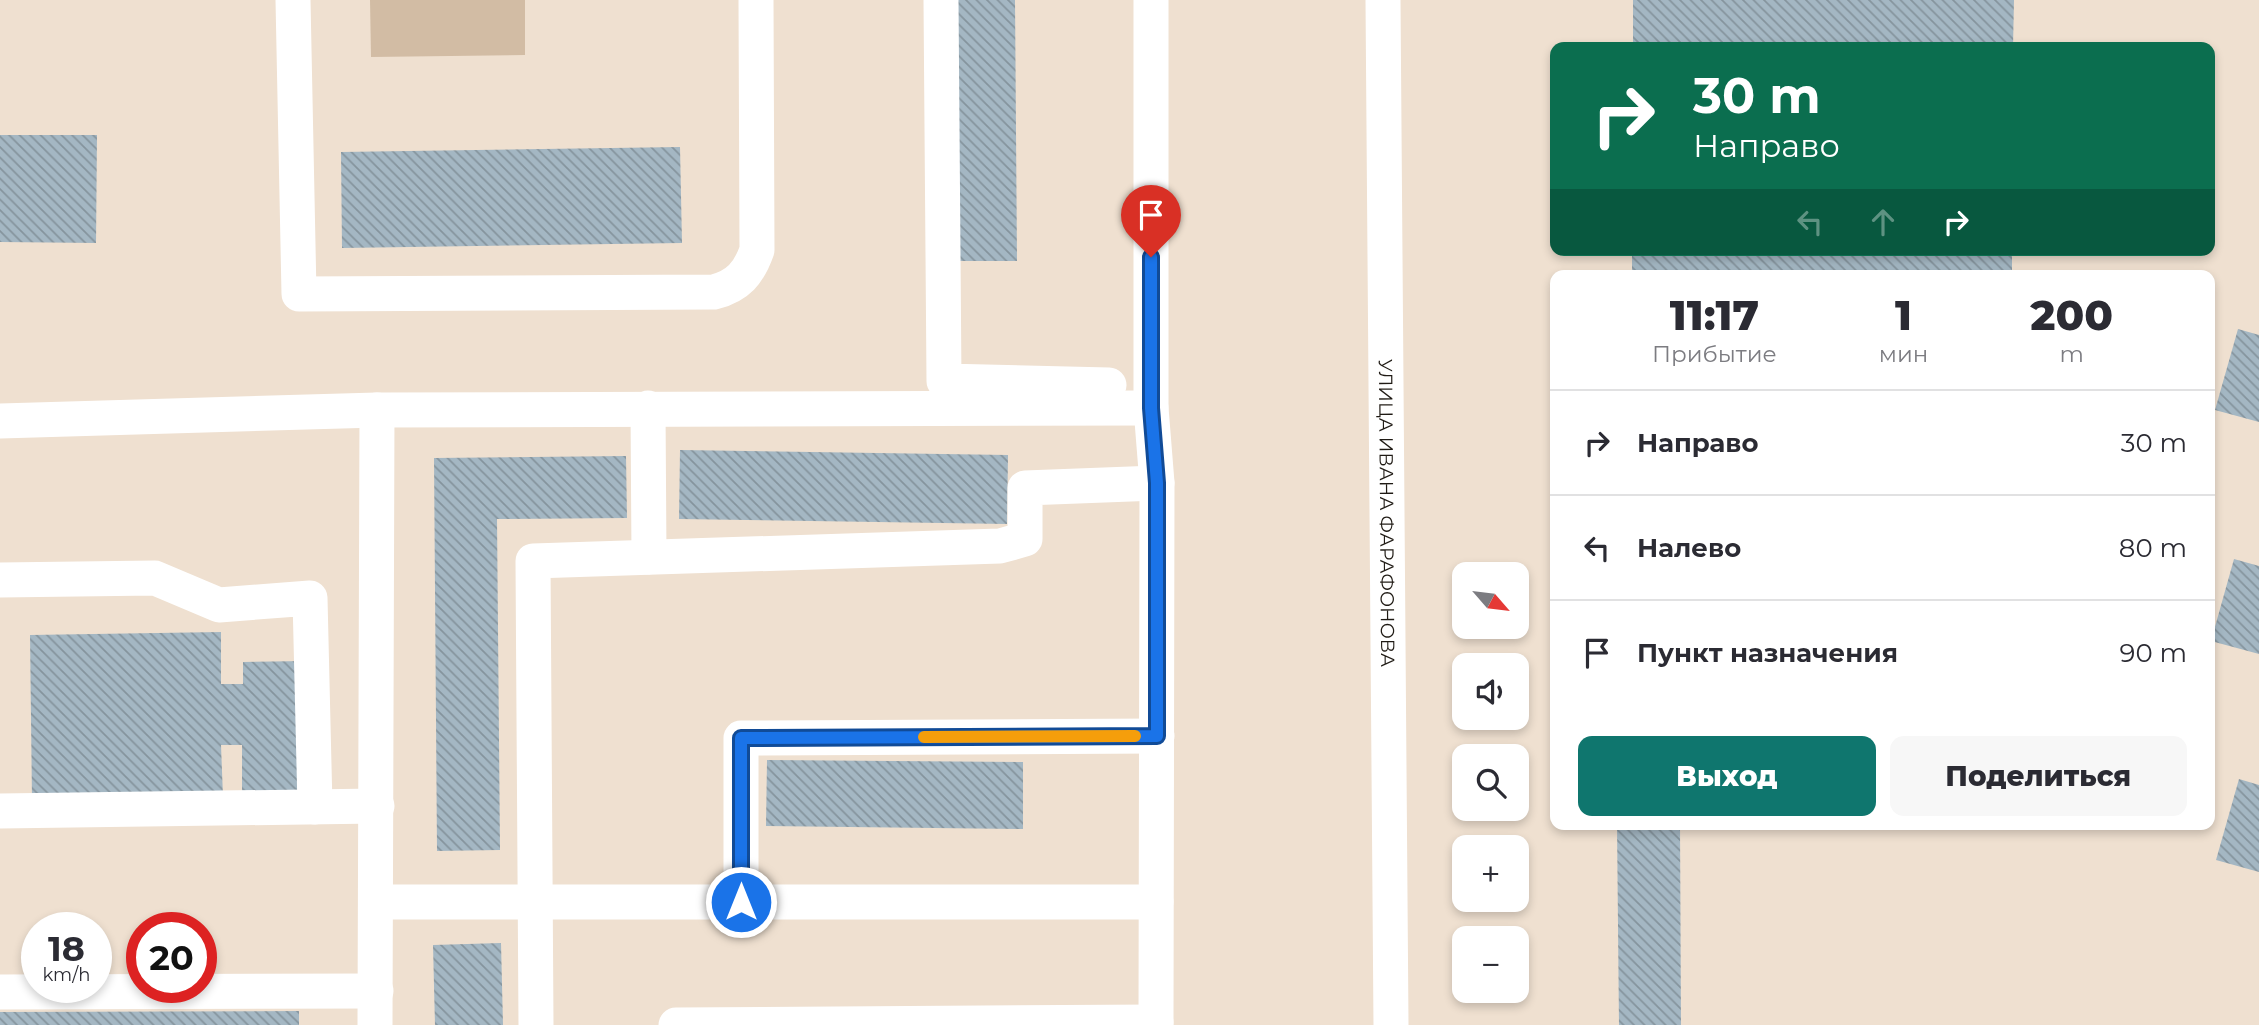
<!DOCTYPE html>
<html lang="ru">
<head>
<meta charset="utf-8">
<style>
	body { margin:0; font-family:Montserrat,sans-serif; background:#f7f7f7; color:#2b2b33; height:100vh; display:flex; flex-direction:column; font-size:26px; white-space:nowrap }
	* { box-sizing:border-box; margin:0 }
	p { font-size:23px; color:#7c7c81 }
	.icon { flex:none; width:38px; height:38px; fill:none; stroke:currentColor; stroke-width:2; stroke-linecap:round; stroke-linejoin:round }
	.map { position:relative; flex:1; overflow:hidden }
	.side { position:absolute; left:1550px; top:270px; width:665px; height:560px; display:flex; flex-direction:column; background:#fff; border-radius:14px; box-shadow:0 4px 10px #0003 }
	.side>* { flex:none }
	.top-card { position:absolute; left:1550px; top:42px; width:665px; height:214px; border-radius:14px; box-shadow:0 4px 10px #0003; background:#0b6e4f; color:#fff; overflow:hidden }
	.needle { width:46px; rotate:118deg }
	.fabs { position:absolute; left:1452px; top:562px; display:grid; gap:14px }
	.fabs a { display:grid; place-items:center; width:77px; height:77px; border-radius:14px; background:#fff; box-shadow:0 4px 10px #0003; font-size:35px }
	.speed { position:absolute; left:21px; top:912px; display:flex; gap:14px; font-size:35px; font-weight:700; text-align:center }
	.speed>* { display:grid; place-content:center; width:91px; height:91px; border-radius:50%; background:#fff; box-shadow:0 4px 10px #0003; line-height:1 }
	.speed small { font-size:18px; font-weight:400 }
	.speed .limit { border:10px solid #d22; background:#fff; color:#111 }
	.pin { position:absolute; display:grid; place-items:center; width:60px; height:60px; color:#fff; margin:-72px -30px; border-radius:50% 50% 50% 0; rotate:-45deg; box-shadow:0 0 7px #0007 }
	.pin .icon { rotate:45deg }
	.me { position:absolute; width:77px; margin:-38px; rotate:0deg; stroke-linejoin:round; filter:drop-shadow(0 0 5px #0008) }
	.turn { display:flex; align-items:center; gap:24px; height:147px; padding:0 28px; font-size:32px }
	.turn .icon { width:91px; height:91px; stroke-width:2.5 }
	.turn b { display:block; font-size:49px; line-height:60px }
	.lanes { display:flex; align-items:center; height:66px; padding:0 28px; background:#0003; justify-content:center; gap:35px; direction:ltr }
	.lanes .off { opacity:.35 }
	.eta { display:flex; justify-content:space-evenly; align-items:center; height:119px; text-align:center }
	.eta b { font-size:42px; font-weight:800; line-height:49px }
	.button { display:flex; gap:14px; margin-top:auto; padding:14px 28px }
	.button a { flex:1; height:80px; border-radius:14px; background:#0f766e; color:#fff; font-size:28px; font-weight:800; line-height:80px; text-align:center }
	.button a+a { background:#f7f7f7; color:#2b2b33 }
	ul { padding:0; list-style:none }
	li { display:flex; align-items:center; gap:21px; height:105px; padding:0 28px; border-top:2px solid #e1e1e2 }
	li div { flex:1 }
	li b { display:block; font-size:26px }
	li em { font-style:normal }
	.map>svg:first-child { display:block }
</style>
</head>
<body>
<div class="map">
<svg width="2259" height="1025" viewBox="0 0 2259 1025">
	<defs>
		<pattern id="building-back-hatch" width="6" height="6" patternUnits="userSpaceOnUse" patternTransform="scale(1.75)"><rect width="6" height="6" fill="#a4b7c3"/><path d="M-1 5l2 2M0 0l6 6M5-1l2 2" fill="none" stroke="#85949d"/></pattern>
	</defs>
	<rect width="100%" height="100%" fill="#efe0d0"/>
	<!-- pitch -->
	<polygon fill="#d2bca4" points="370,0 525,0 525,55 371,57"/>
	<!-- building -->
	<g fill="url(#building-back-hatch)">
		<polygon points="950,0 1015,0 1017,261 952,261"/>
		<polygon points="1633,0 2014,0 2013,47 1633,47"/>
		<polygon points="0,135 97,135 96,243 0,242"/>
		<polygon points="680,147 682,243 342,248 341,152"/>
		<rect x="1632" y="250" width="380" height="25"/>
		<polygon points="2238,329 2259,335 2259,422 2215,410"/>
		<polygon points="680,450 1008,455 1007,524 679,519"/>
		<polygon points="626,456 627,518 497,519 500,850 437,851 434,458"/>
		<polygon points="2234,559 2259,566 2259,654 2211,641"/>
		<polygon points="221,632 221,684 243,684 243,662 307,661 308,791 242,791 242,745 221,745 223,797 32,800 30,635"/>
		<polygon points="767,760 1023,762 1023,829 766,826"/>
		<polygon points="2239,779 2259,785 2259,872 2216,860"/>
		<polygon points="1617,824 1680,824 1681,1025 1619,1025"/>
		<polygon points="501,943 503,1025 435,1025 433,945"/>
		<polygon points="299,1011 299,1025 0,1025 0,1012"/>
	</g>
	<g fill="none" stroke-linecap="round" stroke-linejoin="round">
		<!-- minor -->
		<g stroke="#fff" stroke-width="35">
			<path d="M293,0L299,294L714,292C738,286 749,273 757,250L756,0"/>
			<polyline points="941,0 944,381 1109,385"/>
			<polyline points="1151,0 1151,408 1157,483 1156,1025"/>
			<path id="s1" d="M1383,0L1391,1025"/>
			<polyline points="648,408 649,557"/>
			<polyline points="0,421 377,410 1151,408"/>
			<polyline points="0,580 155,578 219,605 310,598 315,807"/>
			<polyline points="0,811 377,806"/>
			<polyline points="376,902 1156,902"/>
			<polyline points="741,902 741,738 1157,736"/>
			<polyline points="0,992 376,991"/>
			<polyline points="375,1025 377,410"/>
			<polyline points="536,1025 533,561 1000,546 1025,539 1025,488 1157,483"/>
			<polyline points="676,1025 1156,1022"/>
		</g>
	</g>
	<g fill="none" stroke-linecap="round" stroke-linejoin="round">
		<!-- route casing -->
		<g stroke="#114b97" stroke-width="18">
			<polyline id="route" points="741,902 741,738 1157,736 1157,483 1151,408 1151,257"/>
		</g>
		<!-- route -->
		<use href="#route" stroke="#1a73e8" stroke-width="12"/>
		<!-- slow -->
		<polyline stroke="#f59e0b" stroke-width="12" points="924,737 1135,736"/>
	</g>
	<g text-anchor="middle" stroke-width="5" stroke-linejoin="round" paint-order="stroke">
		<!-- street labels -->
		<g font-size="19" fill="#1f1a14" stroke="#fff">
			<text dy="7" stroke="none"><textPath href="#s1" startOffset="513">УЛИЦА ИВАНА ФАРАФОНОВА</textPath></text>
		</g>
	</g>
</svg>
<div class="fabs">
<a><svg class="needle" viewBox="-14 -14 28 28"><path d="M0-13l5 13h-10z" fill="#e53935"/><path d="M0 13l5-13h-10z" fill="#7c7c81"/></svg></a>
<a><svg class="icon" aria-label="sound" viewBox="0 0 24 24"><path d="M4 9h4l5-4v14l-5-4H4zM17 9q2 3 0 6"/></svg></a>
<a><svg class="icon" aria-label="search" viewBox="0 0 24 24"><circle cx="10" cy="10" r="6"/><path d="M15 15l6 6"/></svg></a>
<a>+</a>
<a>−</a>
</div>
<div class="speed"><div>18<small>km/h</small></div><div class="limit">20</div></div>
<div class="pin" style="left:1151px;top:257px;background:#d93025"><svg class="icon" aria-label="arrive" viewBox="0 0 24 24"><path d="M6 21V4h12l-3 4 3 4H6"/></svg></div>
<svg class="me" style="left:741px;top:902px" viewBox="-20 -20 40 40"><circle r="17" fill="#1a73e8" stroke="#fff" stroke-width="3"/><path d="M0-11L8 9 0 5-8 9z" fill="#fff"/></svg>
<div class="top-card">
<div class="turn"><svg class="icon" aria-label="right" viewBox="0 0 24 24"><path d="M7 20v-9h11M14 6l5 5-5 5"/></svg><div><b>30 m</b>Направо</div></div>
<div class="lanes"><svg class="icon off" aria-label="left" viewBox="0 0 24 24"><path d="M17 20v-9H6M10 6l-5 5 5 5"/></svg><svg class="icon off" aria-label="ahead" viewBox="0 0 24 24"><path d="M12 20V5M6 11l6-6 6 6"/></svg><svg class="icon" aria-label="right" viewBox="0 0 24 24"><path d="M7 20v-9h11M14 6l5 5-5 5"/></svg></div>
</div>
<section class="side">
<div class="eta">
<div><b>11:17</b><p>Прибытие</p></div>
<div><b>1</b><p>мин</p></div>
<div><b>200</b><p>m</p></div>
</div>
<ul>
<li><svg class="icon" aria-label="right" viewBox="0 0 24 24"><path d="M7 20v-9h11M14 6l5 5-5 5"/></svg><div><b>Направо</b></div><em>30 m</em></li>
<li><svg class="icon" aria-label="left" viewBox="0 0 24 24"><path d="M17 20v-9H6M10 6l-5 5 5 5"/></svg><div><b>Налево</b></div><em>80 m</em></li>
<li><svg class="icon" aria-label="arrive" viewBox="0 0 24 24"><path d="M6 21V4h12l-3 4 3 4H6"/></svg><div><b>Пункт назначения</b></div><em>90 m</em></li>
</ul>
<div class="button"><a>Выход</a><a>Поделиться</a></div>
</section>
</div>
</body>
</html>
